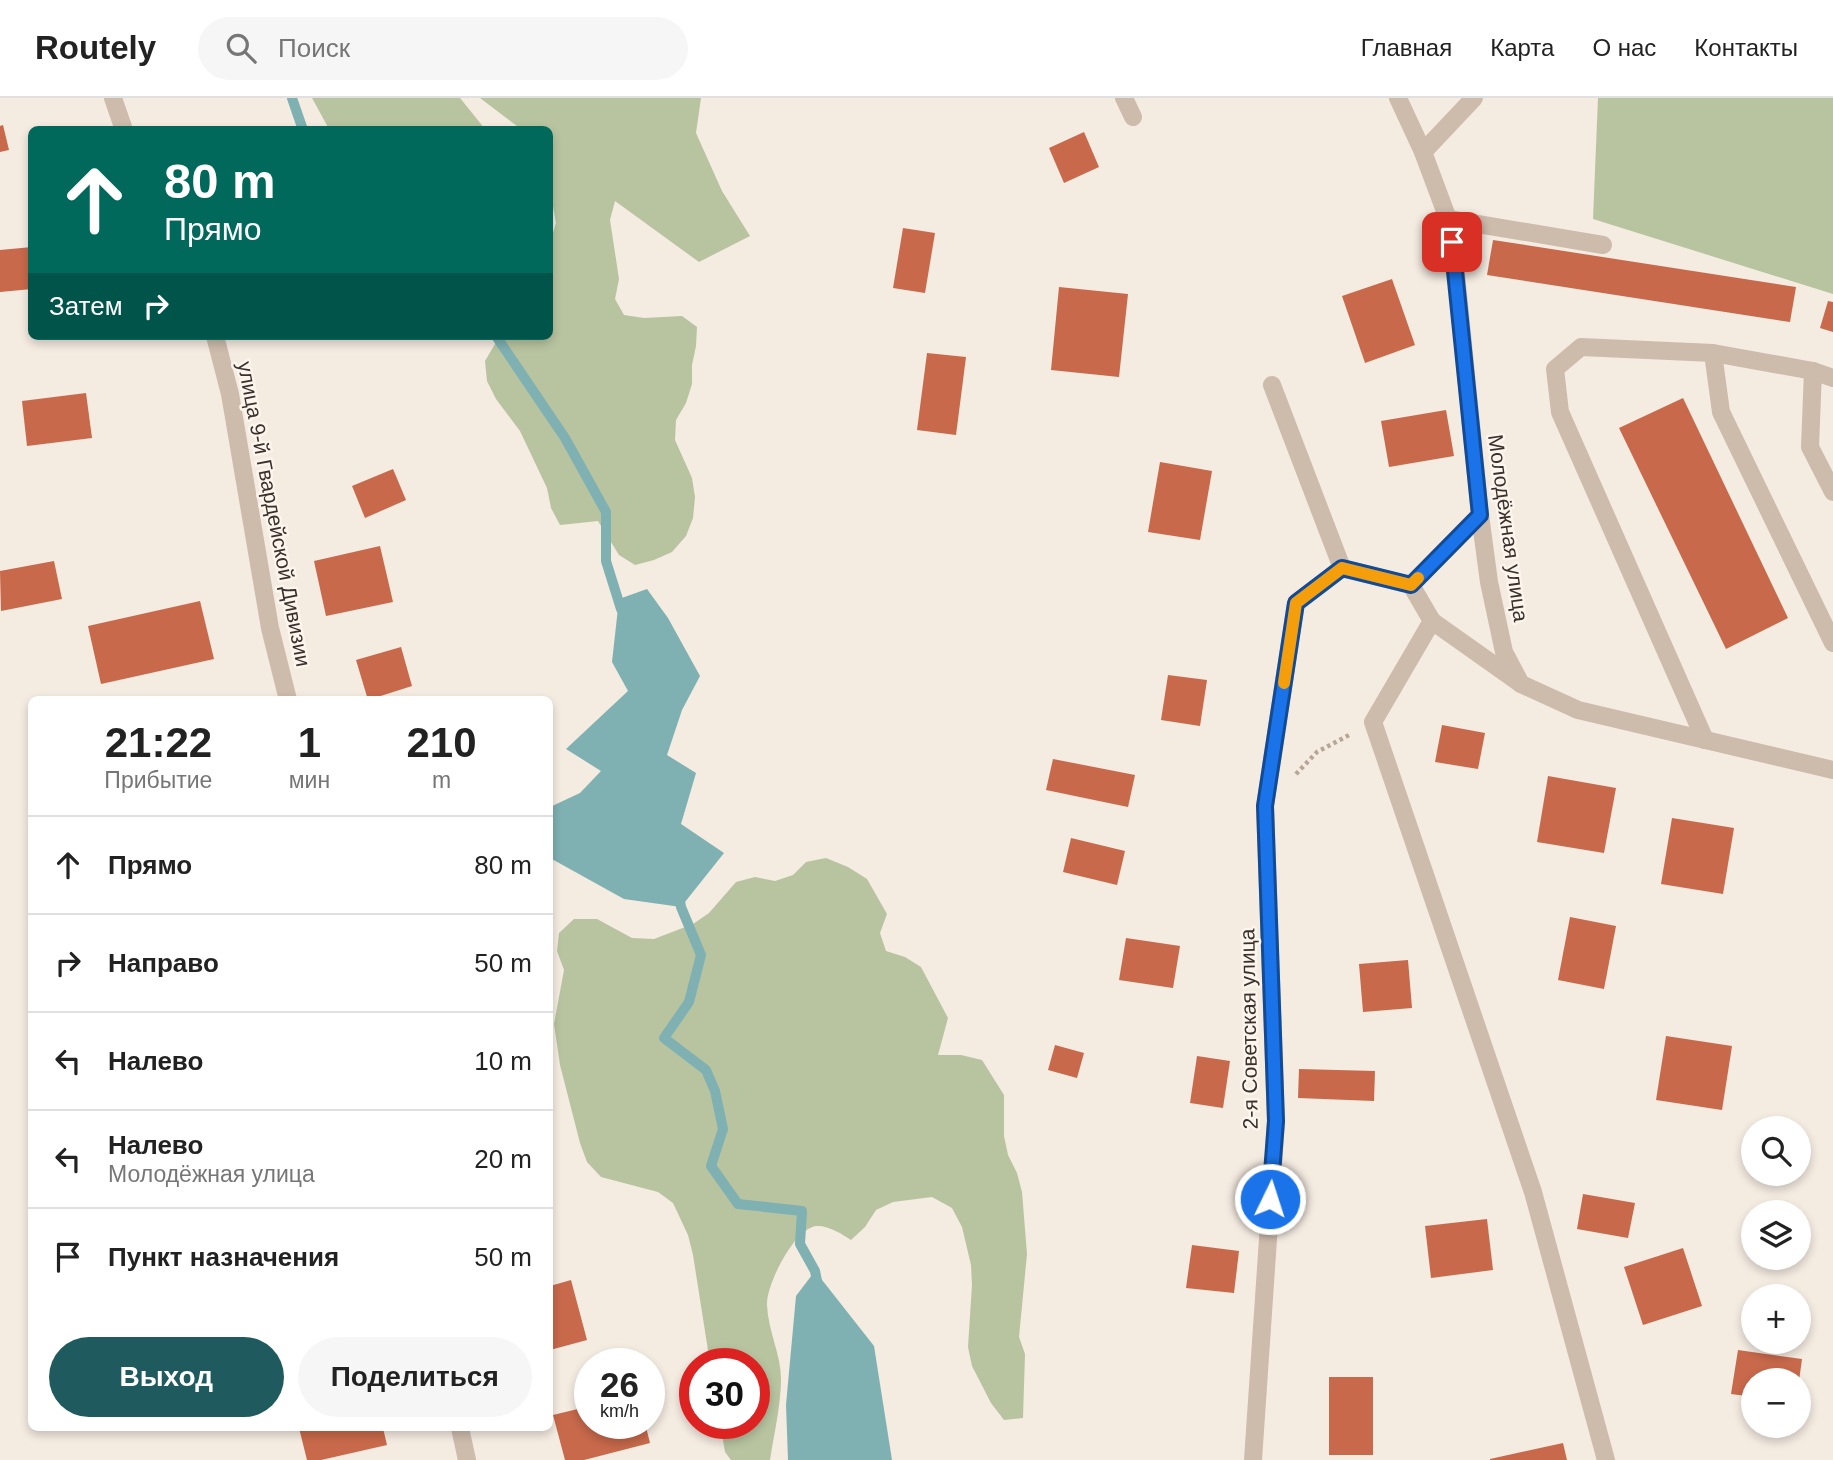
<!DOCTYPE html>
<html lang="ru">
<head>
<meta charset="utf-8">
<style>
	body { margin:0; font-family:Arial,sans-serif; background:#f6f6f6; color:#222; height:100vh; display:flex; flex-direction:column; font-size:26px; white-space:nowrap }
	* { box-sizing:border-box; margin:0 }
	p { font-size:23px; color:#767676 }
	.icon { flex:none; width:38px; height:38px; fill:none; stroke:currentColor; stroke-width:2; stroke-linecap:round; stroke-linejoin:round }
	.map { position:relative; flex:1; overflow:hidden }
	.panel { position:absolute; left:28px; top:598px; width:525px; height:735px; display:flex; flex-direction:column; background:#fff; border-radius:10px; box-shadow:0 4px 10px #0003 }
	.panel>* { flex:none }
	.banner { position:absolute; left:28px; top:28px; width:525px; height:214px; border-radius:10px; box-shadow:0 4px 10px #0003; background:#00695c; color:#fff; overflow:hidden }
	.fabs { position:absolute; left:1741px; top:1018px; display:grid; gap:14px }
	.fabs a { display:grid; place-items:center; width:70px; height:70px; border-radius:50%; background:#fff; box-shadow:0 4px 10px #0003; font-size:35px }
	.speed { position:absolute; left:574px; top:1250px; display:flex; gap:14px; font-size:35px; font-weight:700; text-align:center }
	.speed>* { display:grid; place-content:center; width:91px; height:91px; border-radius:50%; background:#fff; box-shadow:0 4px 10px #0003; line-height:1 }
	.speed small { font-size:18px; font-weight:400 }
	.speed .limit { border:10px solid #d22; background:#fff; color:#111 }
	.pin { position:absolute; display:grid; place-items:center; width:60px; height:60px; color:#fff; margin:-30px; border-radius:14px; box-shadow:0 4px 10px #0006 }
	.me { position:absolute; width:77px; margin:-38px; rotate:4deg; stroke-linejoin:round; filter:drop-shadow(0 0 5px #0008) }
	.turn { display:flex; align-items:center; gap:24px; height:147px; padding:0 21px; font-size:32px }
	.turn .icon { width:91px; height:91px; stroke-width:2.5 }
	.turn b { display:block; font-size:49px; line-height:60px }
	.then { display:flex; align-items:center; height:66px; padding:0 21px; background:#0003; gap:14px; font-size:26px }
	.eta { display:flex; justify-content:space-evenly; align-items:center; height:119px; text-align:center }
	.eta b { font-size:42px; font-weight:800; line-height:49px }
	.primary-button { display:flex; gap:14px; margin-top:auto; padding:14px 21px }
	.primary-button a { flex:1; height:80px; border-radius:42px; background:#1f5a5e; color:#fff; font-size:28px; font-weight:800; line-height:80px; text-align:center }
	.primary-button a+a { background:#f6f6f6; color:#222 }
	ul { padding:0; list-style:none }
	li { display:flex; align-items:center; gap:21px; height:98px; padding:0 21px; border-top:2px solid #e0e0e0 }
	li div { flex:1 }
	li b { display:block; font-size:26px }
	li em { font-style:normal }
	header { display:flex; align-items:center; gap:42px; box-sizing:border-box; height:98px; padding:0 35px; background:#fff; border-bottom:2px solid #e0e0e0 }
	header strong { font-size:33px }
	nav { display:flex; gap:38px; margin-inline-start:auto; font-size:24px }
	.search { width:490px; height:63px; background:#f6f6f6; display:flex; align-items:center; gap:18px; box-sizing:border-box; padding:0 24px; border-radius:38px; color:#767676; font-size:26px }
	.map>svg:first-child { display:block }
</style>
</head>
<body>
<header>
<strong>Routely</strong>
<div class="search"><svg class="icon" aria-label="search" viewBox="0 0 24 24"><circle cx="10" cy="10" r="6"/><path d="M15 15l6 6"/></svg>Поиск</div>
<nav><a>Главная</a><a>Карта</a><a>О нас</a><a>Контакты</a></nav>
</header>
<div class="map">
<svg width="1833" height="1362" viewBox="0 0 1833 1362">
	<rect width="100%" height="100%" fill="#f4ebe1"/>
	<!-- green -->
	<g fill="#b8c4a0">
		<polygon points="312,0 460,0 485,31 329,31"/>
		<polygon points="480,0 701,0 696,35 722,93 750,138 699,164 615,103 610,122 619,181 615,201 624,217 644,220 682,218 697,229 696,248 692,267 692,286 686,305 676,322 675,342 692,380 695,399 693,420 686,438 672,454 654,462 635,467 619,457 598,423 560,427 551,410 547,390 520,333 496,301 487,283 485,263 495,246 509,238 550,238 550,144 556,125 550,92 550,32 521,31"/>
		<polygon points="1598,0 1833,0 1833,196 1593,121"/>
		<path d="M826,760L848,769L867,781L887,816L880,835L886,853L905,859L921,869L948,920L938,957H961L982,962L1004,997V1038L1008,1057L1017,1075L1022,1094L1027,1156L1019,1239L1025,1256L1023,1320L1004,1322L991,1305L972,1268L968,1249L972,1187L971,1167L962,1129L952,1110L932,1099L893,1104L876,1112L865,1129L851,1142C842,1136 828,1127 816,1128C794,1131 766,1187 767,1207C768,1233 781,1256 781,1281C781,1307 774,1336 770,1362H731L725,1354L720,1325H754V1265H710L693,1157L688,1137L673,1105L658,1094L601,1079L587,1064L580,1045L560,967L554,926L564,872L557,853L559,835L574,821H597L632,840L654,841L693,826L709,815L736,784L755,779L775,783L793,777L806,764Z"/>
	</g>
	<!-- water -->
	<g fill="#7fb0b2">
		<polygon points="647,491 668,520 700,578 682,612 667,657 696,675 681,726 724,755 681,809 624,801 550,760 550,709 580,695 601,673 566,651 628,593 612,564 619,501"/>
		<polygon points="815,1173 874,1248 892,1362 788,1362 786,1307 796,1198"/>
	</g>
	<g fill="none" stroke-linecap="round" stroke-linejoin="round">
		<!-- stream -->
		<g stroke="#7fb0b2" stroke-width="10">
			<polyline points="292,0 303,32"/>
			<polyline points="496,238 565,340 606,414 606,463 621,511"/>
			<polyline points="679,797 681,809 701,857 689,904 664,940 706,972 715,993 723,1031 711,1068 738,1106 802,1113 800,1146 815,1173 817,1183"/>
		</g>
	</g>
	<!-- building -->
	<g fill="#c8694b">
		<polygon points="3,27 9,52 0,54 0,28"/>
		<polygon points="1084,34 1099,69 1064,85 1049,50"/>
		<polygon points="903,130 935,135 925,195 893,190"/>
		<polygon points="1493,142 1796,189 1790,224 1487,177"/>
		<polygon points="32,149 32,191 0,194 0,152"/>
		<polygon points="1392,181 1415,247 1365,265 1342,198"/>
		<polygon points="1059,189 1128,196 1119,279 1051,272"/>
		<polygon points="1828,203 1833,204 1833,234 1820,230"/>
		<polygon points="927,255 966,259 956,337 917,332"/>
		<polygon points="86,295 92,340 27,348 22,303"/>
		<polygon points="1683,300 1788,520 1726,551 1619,330"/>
		<polygon points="1446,312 1454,358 1389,369 1381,323"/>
		<polygon points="1160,364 1212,373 1200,442 1148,434"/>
		<polygon points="393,371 406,402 365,420 352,388"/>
		<polygon points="380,448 393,504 326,518 314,463"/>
		<polygon points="54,463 62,501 1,513 0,473"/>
		<polygon points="200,503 214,561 101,586 88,528"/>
		<polygon points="401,549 412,588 368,602 356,562"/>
		<polygon points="1168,577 1207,582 1200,628 1161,622"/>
		<polygon points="1442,627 1485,635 1478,671 1435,664"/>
		<polygon points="1053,661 1135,677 1128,709 1046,692"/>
		<polygon points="1548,678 1616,690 1604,755 1537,744"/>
		<polygon points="1672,720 1734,730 1723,796 1661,786"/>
		<polygon points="1071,740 1125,753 1117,787 1063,774"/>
		<polygon points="1570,819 1616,828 1604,891 1558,882"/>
		<polygon points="1126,840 1180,848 1173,890 1119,882"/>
		<polygon points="1408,862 1412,910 1363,914 1359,866"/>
		<polygon points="1666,938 1732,948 1722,1012 1656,1002"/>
		<polygon points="1055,947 1084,955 1077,980 1048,972"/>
		<polygon points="1197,958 1230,963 1223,1010 1190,1005"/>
		<polygon points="1299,971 1375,973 1374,1003 1298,1000"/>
		<polygon points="1583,1096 1635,1105 1628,1140 1577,1131"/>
		<polygon points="1487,1121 1493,1172 1431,1180 1425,1128"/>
		<polygon points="1192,1147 1239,1153 1234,1195 1186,1190"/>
		<polygon points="1683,1150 1702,1208 1643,1227 1624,1169"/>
		<polygon points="571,1182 587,1242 550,1252 550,1188"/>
		<polygon points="1738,1252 1802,1261 1799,1283 1754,1283 1754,1299 1731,1296"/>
		<rect x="1329" y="1279" width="44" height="78"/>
		<polygon points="590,1308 590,1325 645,1325 650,1345 584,1362 565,1362 553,1317"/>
		<polygon points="299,1330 383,1330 387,1347 321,1362 307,1362"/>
		<polygon points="1563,1345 1567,1362 1490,1362 1490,1361"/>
	</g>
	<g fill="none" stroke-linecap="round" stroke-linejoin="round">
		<!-- path -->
		<polyline stroke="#b9a596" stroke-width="4.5" stroke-dasharray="3.5 3.5" stroke-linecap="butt" points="1296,676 1317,654 1351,636"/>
		<!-- minor -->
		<g stroke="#cdbbac" stroke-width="18">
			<polyline points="113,0 124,32"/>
			<polyline points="1124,0 1133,19"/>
			<polyline points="1398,0 1423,54 1448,121 1455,166 1480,417 1489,484 1504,554 1521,586 1578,612 1833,672"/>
			<polyline points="1423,54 1474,0"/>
			<polyline points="1448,121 1603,147"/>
			<polyline points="215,238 230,296 270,530 288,602"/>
			<polyline points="1713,255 1721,314 1833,545"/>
			<polyline points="1813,273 1810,349 1833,394"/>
			<polyline points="1272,287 1342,470"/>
			<polyline points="1411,487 1432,523"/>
			<polyline points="1521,586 1432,523 1373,624 1533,1094 1606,1362"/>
			<polyline points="1705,642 1560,314 1555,271 1581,249 1713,255 1813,273 1833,280"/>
			<polyline points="460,1330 467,1362"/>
			<polyline points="1253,1362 1276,1023 1265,708 1296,505 1342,470 1411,487 1480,417"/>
		</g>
	</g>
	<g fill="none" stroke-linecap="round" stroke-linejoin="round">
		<!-- route casing -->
		<g stroke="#114b97" stroke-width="18">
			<polyline id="route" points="1270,1101 1276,1023 1265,708 1296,505 1342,470 1411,487 1480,417 1452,144"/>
		</g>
		<!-- route -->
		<use href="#route" stroke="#1a73e8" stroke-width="12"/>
		<!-- slow -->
		<polyline stroke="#f59e0b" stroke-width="12" points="1284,585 1296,505 1342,470 1411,487 1418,480"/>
	</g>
	<g text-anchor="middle" stroke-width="5" stroke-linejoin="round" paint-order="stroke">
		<!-- street labels -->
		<g font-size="21" fill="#3b302b" stroke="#fbf5ee">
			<text transform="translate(274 416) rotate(79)" y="7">улица 9-й Гвардейской Дивизии</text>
			<text transform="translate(1508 430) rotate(82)" y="7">Молодёжная улица</text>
			<text transform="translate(1249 931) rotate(-91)" y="7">2-я Советская улица</text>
		</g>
	</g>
</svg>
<div class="fabs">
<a><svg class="icon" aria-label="search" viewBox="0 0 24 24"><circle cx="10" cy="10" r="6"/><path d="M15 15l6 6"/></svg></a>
<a><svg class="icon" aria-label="layers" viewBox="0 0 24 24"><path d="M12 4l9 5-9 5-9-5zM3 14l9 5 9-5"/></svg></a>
<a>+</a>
<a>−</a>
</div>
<div class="speed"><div>26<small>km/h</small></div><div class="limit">30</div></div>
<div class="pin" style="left:1452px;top:144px;background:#d93025"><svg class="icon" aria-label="arrive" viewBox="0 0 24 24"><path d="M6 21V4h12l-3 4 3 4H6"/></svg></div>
<svg class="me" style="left:1270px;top:1101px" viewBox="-20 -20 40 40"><circle r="17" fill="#1a73e8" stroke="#fff" stroke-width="3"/><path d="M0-11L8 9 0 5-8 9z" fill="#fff"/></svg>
<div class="banner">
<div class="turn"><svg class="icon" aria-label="ahead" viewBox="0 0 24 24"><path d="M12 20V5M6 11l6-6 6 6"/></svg><div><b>80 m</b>Прямо</div></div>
<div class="then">Затем<svg class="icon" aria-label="right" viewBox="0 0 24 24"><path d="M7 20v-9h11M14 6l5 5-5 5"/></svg></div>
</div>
<section class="panel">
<div class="eta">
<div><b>21:22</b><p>Прибытие</p></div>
<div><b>1</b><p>мин</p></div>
<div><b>210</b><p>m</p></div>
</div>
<ul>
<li><svg class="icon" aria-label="ahead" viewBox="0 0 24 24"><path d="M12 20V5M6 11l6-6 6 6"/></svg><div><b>Прямо</b></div><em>80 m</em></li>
<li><svg class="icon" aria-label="right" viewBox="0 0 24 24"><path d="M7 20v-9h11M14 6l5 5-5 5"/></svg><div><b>Направо</b></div><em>50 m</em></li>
<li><svg class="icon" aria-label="left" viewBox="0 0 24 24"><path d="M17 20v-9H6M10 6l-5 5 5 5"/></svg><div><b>Налево</b></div><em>10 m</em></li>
<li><svg class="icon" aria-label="left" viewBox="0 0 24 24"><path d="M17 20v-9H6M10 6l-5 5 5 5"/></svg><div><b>Налево</b><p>Молодёжная улица</p></div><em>20 m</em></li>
<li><svg class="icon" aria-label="arrive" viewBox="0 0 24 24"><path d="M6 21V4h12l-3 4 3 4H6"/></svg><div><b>Пункт назначения</b></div><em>50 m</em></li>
</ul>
<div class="primary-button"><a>Выход</a><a>Поделиться</a></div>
</section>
</div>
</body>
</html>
